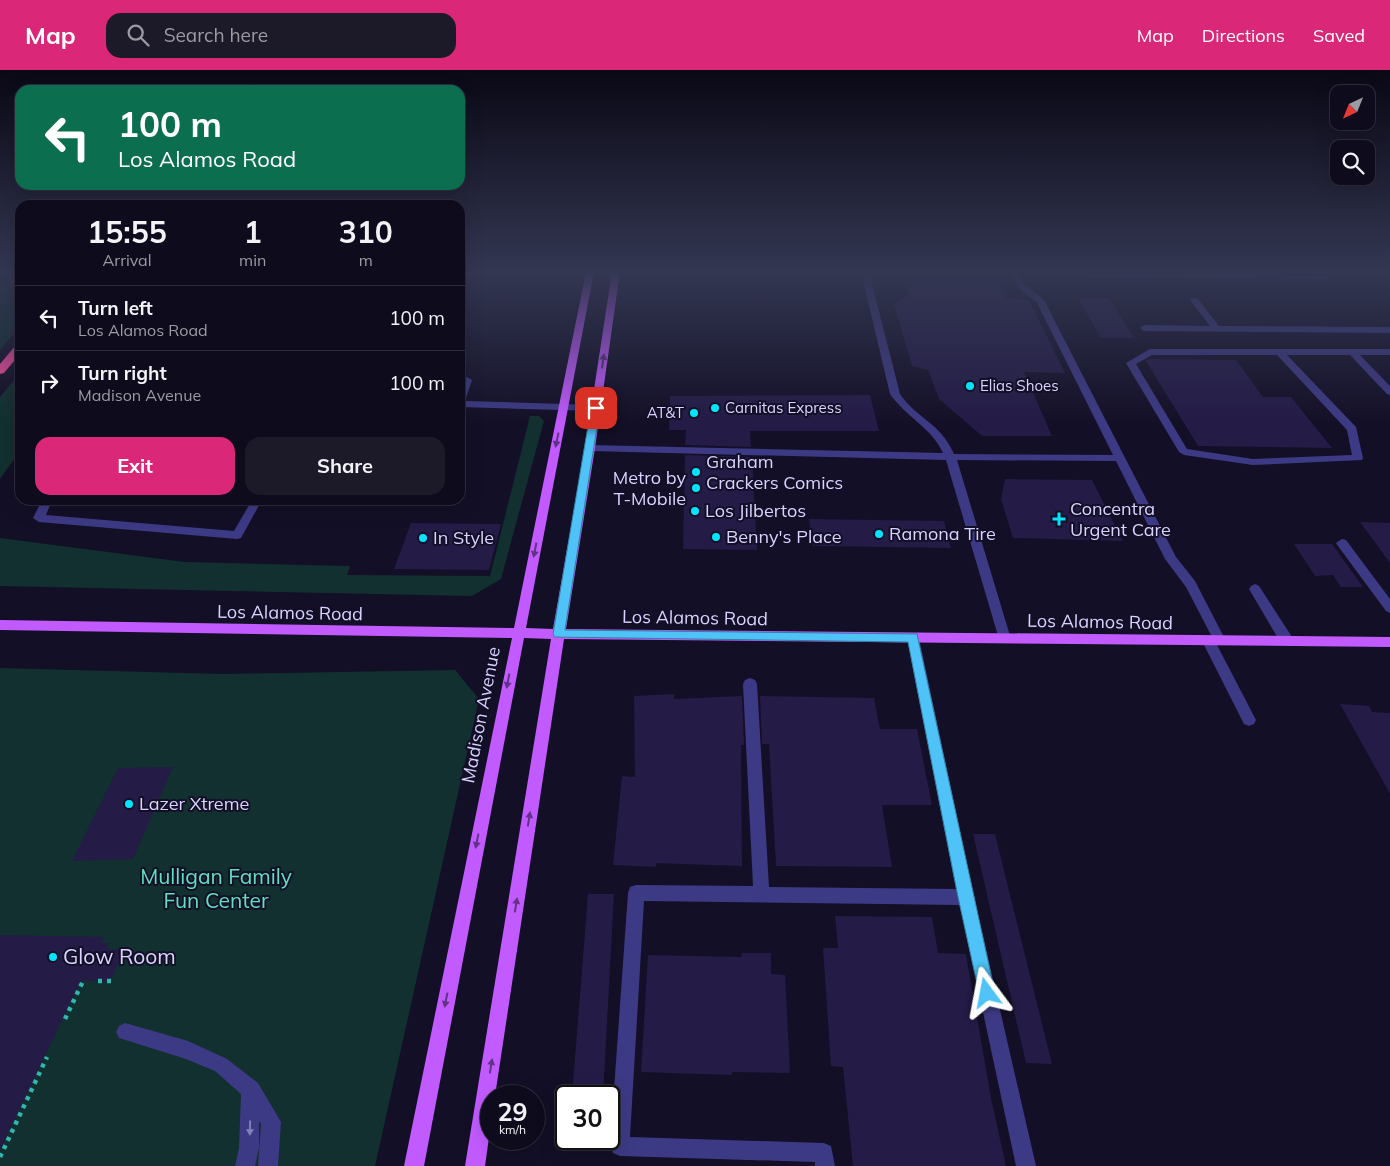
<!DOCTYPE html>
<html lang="en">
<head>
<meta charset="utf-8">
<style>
	body { margin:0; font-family:Mulish,sans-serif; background:#1c1929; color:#f1f3f6; height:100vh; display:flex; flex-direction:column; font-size:19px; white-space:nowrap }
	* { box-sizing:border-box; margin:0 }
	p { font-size:16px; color:#9b9ba3 }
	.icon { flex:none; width:28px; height:28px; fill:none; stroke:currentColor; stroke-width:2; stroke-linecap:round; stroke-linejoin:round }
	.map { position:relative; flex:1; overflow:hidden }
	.panel { position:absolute; left:15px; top:130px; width:450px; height:305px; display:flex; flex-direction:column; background:#0e0b1c; border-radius:15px; box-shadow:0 5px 20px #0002,0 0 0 1px #2e2b3b }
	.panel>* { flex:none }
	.hud { position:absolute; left:15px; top:15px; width:450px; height:105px; border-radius:15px; box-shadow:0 5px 20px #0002,0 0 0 1px #2e2b3b; background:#0b6e4f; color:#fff; overflow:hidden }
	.needle { width:32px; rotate:223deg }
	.tools { position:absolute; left:1330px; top:15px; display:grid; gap:10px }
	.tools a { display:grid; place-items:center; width:45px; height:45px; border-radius:10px; background:#0e0b1c; box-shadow:0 5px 20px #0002,0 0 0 1px #2e2b3b; font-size:25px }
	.speed { position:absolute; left:480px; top:1015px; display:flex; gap:10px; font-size:25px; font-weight:700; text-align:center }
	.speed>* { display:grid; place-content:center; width:65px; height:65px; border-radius:50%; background:#0e0b1c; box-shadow:0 5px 20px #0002,0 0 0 1px #2e2b3b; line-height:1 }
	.speed small { font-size:12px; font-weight:400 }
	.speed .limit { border:2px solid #111; border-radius:8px; background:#fff; color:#111 }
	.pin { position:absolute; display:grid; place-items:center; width:42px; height:42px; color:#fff; margin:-21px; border-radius:10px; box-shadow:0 2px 8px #0006 }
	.me { position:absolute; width:55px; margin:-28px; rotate:347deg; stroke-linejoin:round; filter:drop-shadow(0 0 4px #0008) }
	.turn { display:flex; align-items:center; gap:18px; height:105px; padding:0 20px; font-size:22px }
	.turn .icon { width:65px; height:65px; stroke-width:2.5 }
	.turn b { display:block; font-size:35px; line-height:42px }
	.eta { display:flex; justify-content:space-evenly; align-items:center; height:85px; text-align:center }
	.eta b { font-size:30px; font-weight:700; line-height:35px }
	.primary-button { display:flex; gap:10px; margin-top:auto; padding:10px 20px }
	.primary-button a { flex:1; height:58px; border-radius:15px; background:#db2777; color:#fff; font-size:20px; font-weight:700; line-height:58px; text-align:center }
	.primary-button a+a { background:#1c1929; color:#f1f3f6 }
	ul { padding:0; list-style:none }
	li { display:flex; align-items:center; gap:15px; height:65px; padding:0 20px; border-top:1px solid #2e2b3b }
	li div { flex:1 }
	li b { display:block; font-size:19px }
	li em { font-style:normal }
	header { display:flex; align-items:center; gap:30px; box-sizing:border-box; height:70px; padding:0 25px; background:#db2777; color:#fff }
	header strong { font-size:24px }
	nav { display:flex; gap:28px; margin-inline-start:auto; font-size:18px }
	.search { width:350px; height:45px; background:#1c1929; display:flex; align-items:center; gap:12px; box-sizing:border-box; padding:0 18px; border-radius:15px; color:#9b9ba3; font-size:19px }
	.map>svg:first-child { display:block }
</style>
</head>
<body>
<header>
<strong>Map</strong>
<div class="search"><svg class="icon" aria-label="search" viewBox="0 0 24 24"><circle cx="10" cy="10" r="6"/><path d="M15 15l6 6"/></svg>Search here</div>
<nav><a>Map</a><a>Directions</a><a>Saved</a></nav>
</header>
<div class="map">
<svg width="1390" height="1096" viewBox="0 0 1390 1096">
	<rect width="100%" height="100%" fill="#130f26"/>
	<!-- green -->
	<g fill="#12302f">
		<polygon points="11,202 20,202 20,257 0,280 0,213"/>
		<polygon points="20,303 20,381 0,409 0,327"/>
		<polygon points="530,346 539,346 544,351 501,509 472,526 0,516 0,468 185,492 350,496 347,505 490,506"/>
		<polygon points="0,598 221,604 455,600 479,629 375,1096 0,1096"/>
	</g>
	<!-- building -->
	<g fill="#241b47">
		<polygon points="908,202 994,202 1007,229 1029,230 1065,303 1024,302 1052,366 982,366 939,329 928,300 912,296 894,234 909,224 901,205 910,205"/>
		<polygon points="1078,228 1109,228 1134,268 1101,268"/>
		<polygon points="1148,289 1236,290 1263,327 1291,327 1332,378 1198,376 1146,291"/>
		<polygon points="870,325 879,361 750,361 751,377 685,375 686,360 669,360 670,326"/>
		<polygon points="685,385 752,387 757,480 683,479"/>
		<polygon points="1005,409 1092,410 1123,471 1013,468 1001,429"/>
		<polygon points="809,449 944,451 951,478 813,476"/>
		<polygon points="1360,452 1390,453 1390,493"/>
		<polygon points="411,453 501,454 489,500 394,499"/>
		<polygon points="1294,474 1332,474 1363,517 1341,517 1333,505 1315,506"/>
		<polygon points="674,624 674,629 742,626 744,675 741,675 742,796 656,793 656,797 613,795 622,706 635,707 634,626"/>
		<polygon points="760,626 874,628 880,659 917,659 932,735 882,735 892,797 776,796 769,674 762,674"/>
		<polygon points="1340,634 1369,636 1372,642 1390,643 1390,724"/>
		<polygon points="173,697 133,789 72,791 118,698"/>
		<polygon points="973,764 995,764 1052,994 1026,993"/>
		<polygon points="588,824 614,824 603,1026 572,1026"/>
		<polygon points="835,846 932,847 938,883 966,884 991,1028 1006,1096 853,1096 843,997 831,996 823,878 838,878"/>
		<polygon points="0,865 104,867 101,873 109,873 106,879 125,880 110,911 81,911 0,1080"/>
		<polygon points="741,883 771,883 771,904 785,905 790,1003 732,1002 732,1005 641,1002 648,885 742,887"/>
	</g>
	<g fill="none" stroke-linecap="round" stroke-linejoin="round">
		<!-- path -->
		<g stroke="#2fb8b0" stroke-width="4.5" stroke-dasharray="4 5" stroke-linecap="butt">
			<polyline points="98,911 116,911"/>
			<polyline points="65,949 83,911"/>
			<polyline points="0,1087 47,987"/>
		</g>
		<!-- minor -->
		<g fill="#3d3a85" fill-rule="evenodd">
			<path d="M861,202H869L900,324C917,349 940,352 954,384L1113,385L1037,233L1018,217L1010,202H1018L1024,214L1044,230L1176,487L1195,511L1226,571L1225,575H1217L1256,650L1254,654L1249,656L1244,654L1202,571L1203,567H1212L1186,517L1165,489L1116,391L957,390L1011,569L1010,573H1000L999,569L946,390L590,381L585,378L590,375L943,383C932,358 906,347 890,324Z"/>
			<polygon points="1064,202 1329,205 1335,202 1343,202 1343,204 1329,209 1087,208"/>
			<polygon points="1191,228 1197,228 1219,256 1390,257 1390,263 1144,261 1140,258 1144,255 1210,256 1190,230"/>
			<path d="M1150,279H1390V285H1360L1390,316V325L1387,324L1350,285H1287L1356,357L1363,388L1362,390L1253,395L1184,385L1179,382L1126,293ZM1152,285H1277L1347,360L1352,385L1253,389L1187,379L1136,294Z"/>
			<polygon points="467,307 472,310 465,331 596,335 601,338 596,341 460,337 460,317 462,310"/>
			<polygon points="42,430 52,430 46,445 234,461 252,430 262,430 241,468 237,469 39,452 33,448"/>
			<polygon points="1342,469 1346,470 1390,529 1390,543 1386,541 1338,476 1336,473"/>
			<polygon points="1255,514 1259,516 1292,567 1293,571 1292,575 1282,575 1249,519 1251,516"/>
			<polygon points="913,563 918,564 919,568 974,827 1036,1096 1016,1096 960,835 644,831 630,1067 824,1073 831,1076 835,1096 815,1096 815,1092 620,1086 613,1083 610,1076 628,823 630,817 636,815 753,816 743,614 745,610 750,608 755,610 757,614 769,817 956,819 907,568 908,564"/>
			<polygon points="125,953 188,971 227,989 258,1013 281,1052 278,1096 258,1096 261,1054 259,1051 259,1078 255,1096 235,1096 239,1078 241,1024 215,1001 186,989 119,968 116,962 119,956"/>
		</g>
		<!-- major -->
		<polygon fill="#c25bff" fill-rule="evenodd" points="586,202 594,202 526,558 553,559 585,378 612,202 620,202 595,378 566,559 1390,567 1390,577 564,569 495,1026 491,1026 491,1053 485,1096 465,1096 551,569 524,568 424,1096 404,1096 512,568 0,560 0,550 514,558"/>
		<!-- highway -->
		<polygon fill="#ff4fa3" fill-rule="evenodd" points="20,274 20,284 4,303 0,304 0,294 16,275"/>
	</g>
	<!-- one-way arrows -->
	<defs><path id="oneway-solid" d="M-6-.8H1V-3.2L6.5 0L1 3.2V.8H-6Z" transform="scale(1.25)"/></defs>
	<g fill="#623188">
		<use href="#oneway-solid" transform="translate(603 291) rotate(-82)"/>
		<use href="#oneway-solid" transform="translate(557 370) rotate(102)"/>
		<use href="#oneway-solid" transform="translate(535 480) rotate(101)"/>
		<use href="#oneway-solid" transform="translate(508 611) rotate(101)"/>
		<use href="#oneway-solid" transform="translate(529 749) rotate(-81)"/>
		<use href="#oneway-solid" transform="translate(477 771) rotate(101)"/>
		<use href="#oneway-solid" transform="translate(516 835) rotate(-81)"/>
		<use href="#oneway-solid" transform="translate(446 930) rotate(101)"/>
		<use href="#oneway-solid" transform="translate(491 996) rotate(-81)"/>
	</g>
	<use fill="#837fbc" href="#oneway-solid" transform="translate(250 1058) rotate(91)"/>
	<!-- sky -->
	<linearGradient id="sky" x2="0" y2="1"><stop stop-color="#0a0815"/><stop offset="0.57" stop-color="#333752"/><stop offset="1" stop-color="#333752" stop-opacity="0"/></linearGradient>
	<rect width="1390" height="355" fill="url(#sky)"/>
	<!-- route -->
	<polygon fill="#4fc3f7" stroke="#337fa1" points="596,335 600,338 565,560 917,564 995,923 993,929 987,931 982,929 979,923 958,827 908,572 555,567 553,564 591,338"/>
	<!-- markers -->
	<g fill="#00e5ff" stroke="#130f26" stroke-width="2">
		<circle cx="970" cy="316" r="5"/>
		<circle cx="715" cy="338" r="5"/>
		<circle cx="694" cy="343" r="5"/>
		<circle cx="696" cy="402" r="5"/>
		<circle cx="696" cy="418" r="5"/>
		<circle cx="695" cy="441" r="5"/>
		<path d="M1056.5 441.5h5v5h5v5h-5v5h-5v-5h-5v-5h5z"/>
		<circle cx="879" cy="464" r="5"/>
		<circle cx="716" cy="467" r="5"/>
		<circle cx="423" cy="468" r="5"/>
		<circle cx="129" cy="734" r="5"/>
		<circle cx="53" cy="887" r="5"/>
	</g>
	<g text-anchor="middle" stroke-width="4" stroke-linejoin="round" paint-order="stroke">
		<!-- far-poi labels -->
		<g font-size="15" fill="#d9d4ff" stroke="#130f26" text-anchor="start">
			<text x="980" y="321">Elias Shoes</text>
			<text x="725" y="343">Carnitas Express</text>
			<text x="684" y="348" text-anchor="end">AT&amp;T</text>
		</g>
		<!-- poi labels -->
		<g font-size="18" fill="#d9d4ff" stroke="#130f26" text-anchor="start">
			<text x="706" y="398">Graham<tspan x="706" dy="21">Crackers Comics</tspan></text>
			<text x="686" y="414" text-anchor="end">Metro by<tspan x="686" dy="21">T-Mobile</tspan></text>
			<text x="1070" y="445">Concentra<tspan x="1070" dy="21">Urgent Care</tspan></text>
			<text x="705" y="447">Los Jilbertos</text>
			<text x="889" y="470">Ramona Tire</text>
			<text x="726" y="473">Benny's Place</text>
			<text x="433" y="474">In Style</text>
			<text x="139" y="740">Lazer Xtreme</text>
		</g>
		<!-- street labels -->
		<g font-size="18" fill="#d9d4ff" stroke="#130f26">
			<text transform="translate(290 543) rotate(1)" y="6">Los Alamos Road</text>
			<text transform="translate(695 548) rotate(1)" y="6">Los Alamos Road</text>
			<text transform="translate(1100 552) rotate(1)" y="6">Los Alamos Road</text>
			<text transform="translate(481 645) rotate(-79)" y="6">Madison Avenue</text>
		</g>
		<!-- near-park labels -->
		<g font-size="21" fill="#5fe0c0" stroke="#130f26">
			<text x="216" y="814">Mulligan Family<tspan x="216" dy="24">Fun Center</tspan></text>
		</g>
		<!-- near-poi labels -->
		<g font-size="21" fill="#d9d4ff" stroke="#130f26" text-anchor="start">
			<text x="63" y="894">Glow Room</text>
		</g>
	</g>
</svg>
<div class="tools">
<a><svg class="needle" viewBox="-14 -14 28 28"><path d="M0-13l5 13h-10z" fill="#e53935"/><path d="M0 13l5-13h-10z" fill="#9b9ba3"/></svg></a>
<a><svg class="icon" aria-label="search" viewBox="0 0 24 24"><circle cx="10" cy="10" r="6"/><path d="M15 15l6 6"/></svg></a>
</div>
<div class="speed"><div>29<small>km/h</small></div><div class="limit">30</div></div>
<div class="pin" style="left:596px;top:338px;background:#d93025"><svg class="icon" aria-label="arrive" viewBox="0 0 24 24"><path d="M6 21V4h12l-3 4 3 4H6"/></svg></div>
<svg class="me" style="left:987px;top:923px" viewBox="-20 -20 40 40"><path d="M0-17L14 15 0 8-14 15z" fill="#4fc3f7" stroke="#fff" stroke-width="4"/></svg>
<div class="hud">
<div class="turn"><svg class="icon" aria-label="left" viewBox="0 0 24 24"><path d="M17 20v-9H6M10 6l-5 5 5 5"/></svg><div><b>100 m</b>Los Alamos Road</div></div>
</div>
<section class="panel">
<div class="eta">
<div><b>15:55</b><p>Arrival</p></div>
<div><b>1</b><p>min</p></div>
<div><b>310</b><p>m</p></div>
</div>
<ul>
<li><svg class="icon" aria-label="left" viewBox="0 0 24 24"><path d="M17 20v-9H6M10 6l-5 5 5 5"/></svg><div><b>Turn left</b><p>Los Alamos Road</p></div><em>100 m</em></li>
<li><svg class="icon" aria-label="right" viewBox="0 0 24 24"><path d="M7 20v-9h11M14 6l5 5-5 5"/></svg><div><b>Turn right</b><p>Madison Avenue</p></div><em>100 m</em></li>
</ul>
<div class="primary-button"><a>Exit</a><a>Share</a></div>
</section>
</div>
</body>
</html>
